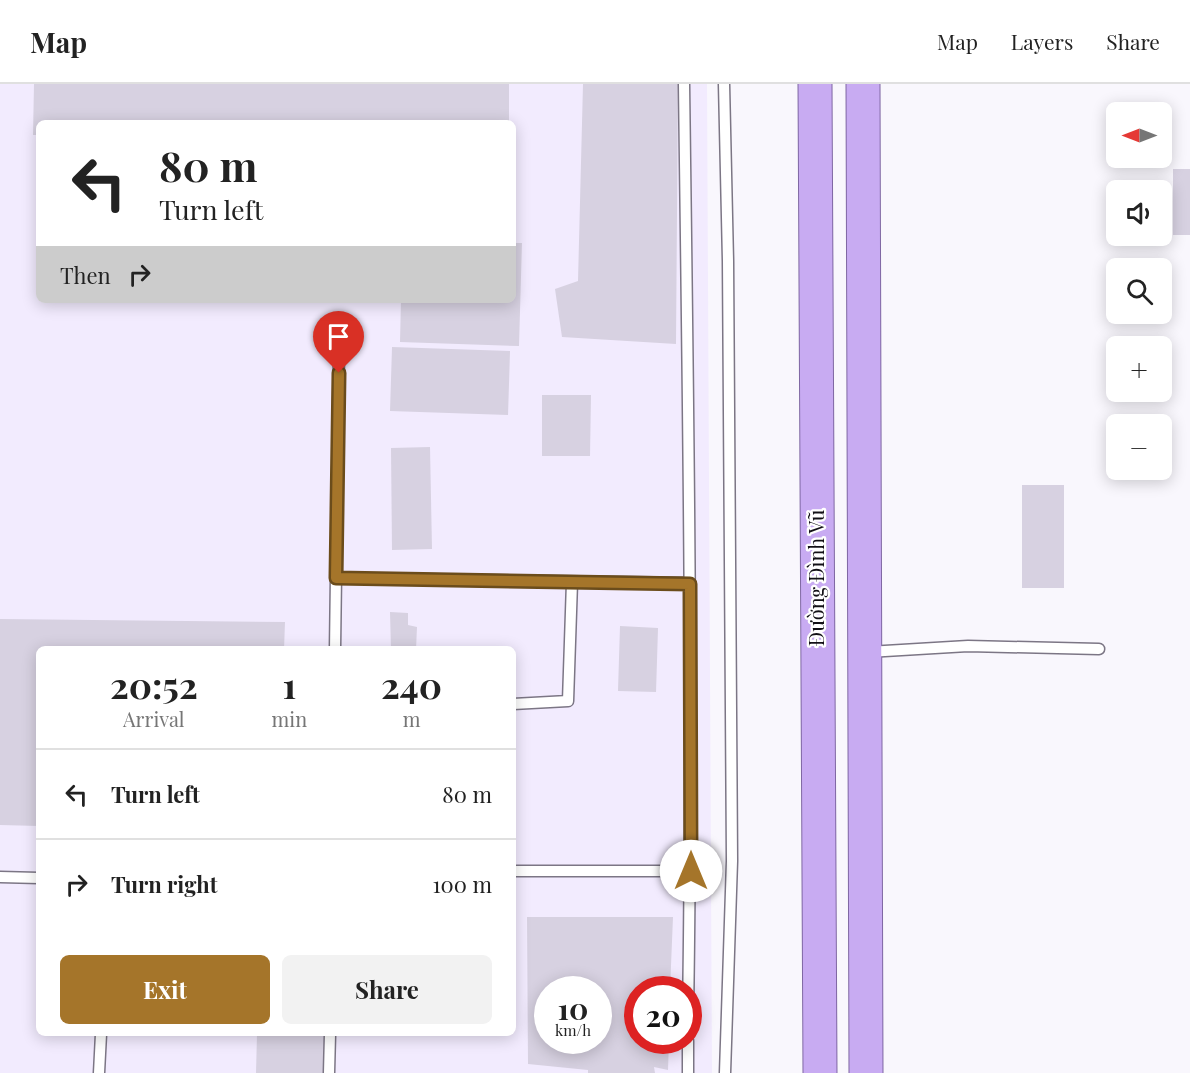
<!DOCTYPE html>
<html lang="en">
<head>
<meta charset="utf-8">
<style>
	body { margin:0; font-family:"Playfair Display",serif; background:#f2f2f2; color:#222; height:100vh; display:flex; flex-direction:column; font-size:22px; white-space:nowrap }
	* { box-sizing:border-box; margin:0 }
	p { font-size:20px; color:#767676 }
	.icon { flex:none; width:33px; height:33px; fill:none; stroke:currentColor; stroke-width:2; stroke-linecap:round; stroke-linejoin:round }
	.map { position:relative; flex:1; overflow:hidden }
	.details { position:absolute; left:36px; top:562px; width:480px; height:390px; display:flex; flex-direction:column; background:#fff; border-radius:9px; box-shadow:0 3px 15px #0003 }
	.details>* { flex:none }
	.top-card { position:absolute; left:36px; top:36px; width:480px; height:183px; border-radius:9px; box-shadow:0 3px 15px #0003; background:#fff; color:#222; overflow:hidden }
	.needle { width:39px; rotate:270deg }
	.tools { position:absolute; left:1106px; top:18px; display:grid; gap:12px }
	.tools a { display:grid; place-items:center; width:66px; height:66px; border-radius:9px; background:#fff; box-shadow:0 3px 15px #0003; font-size:30px }
	.speed { position:absolute; left:534px; top:892px; display:flex; gap:12px; font-size:30px; font-weight:700; text-align:center }
	.speed>* { display:grid; place-content:center; width:78px; height:78px; border-radius:50%; background:#fff; box-shadow:0 3px 15px #0003; line-height:1 }
	.speed small { font-size:15px; font-weight:400 }
	.speed .limit { border:9px solid #d22; background:#fff; color:#111 }
	.pin { position:absolute; display:grid; place-items:center; width:51px; height:51px; color:#fff; margin:-62px -26px; border-radius:50% 50% 50% 0; rotate:-45deg; box-shadow:0 0 6px #0007 }
	.pin .icon { rotate:45deg }
	.me { position:absolute; width:66px; margin:-33px; rotate:0deg; stroke-linejoin:round; filter:drop-shadow(0 0 4px #0008) }
	.turn { display:flex; align-items:center; gap:21px; height:126px; padding:0 24px; font-size:27px }
	.turn .icon { width:78px; height:78px; stroke-width:2.5 }
	.turn b { display:block; font-size:42px; line-height:51px }
	.then { display:flex; align-items:center; height:57px; padding:0 24px; background:#0003; gap:12px; font-size:22px }
	.eta { display:flex; justify-content:space-evenly; align-items:center; height:102px; text-align:center }
	.eta b { font-size:36px; font-weight:700; line-height:42px }
	.action { display:flex; gap:12px; margin-top:auto; padding:12px 24px }
	.action a { flex:1; height:69px; border-radius:9px; background:#a5752a; color:#fff; font-size:24px; font-weight:700; line-height:69px; text-align:center }
	.action a+a { background:#f2f2f2; color:#222 }
	ul { padding:0; list-style:none }
	li { display:flex; align-items:center; gap:18px; height:90px; padding:0 24px; border-top:2px solid #e0e0e0 }
	li div { flex:1 }
	li b { display:block; font-size:22px }
	li em { font-style:normal }
	header { display:flex; align-items:center; gap:36px; box-sizing:border-box; height:84px; padding:0 30px; background:#fff; border-bottom:2px solid #e0e0e0 }
	header strong { font-size:28px }
	nav { display:flex; gap:33px; margin-inline-start:auto; font-size:21px }
	.map>svg:first-child { display:block }
</style>
</head>
<body>
<header>
<strong>Map</strong>
<nav><a>Map</a><a>Layers</a><a>Share</a></nav>
</header>
<div class="map">
<svg width="1190" height="989" viewBox="0 0 1190 989">
	<rect width="100%" height="100%" fill="#f9f7fd"/>
	<!-- built -->
	<path fill="#f2ebfe" fill-rule="evenodd" d="M0,0H707L712,989H0ZM39,39H513V216H39ZM39,566H513V950H39ZM548,906H598V957H548ZM638,906H688V957H638Z"/>
	<!-- building -->
	<g fill="#d7d1e1" fill-rule="evenodd">
		<polygon points="34,0 509,0 509,39 39,39 39,51 33,51"/>
		<polygon points="583,0 678,0 676,260 562,253 555,205 578,197"/>
		<rect x="1173" y="85" width="17" height="66"/>
		<polygon points="513,159 522,159 519,262 400,258 401,216 513,216"/>
		<polygon points="392,263 510,267 508,331 390,327"/>
		<polygon points="542,311 591,311 590,372 542,372"/>
		<polygon points="430,363 432,465 392,466 391,364"/>
		<rect x="1022" y="401" width="42" height="103"/>
		<polygon points="390,528 408,529 408,541 417,543 416,566 391,566"/>
		<polygon points="0,535 285,538 284,566 39,566 39,742 0,741"/>
		<polygon points="620,542 658,544 656,608 618,607"/>
		<path d="M527,833H673L670,906H638V957H669L668,986L654,983L655,989H588V986L528,980ZM548,906H598V957H548Z"/>
		<polygon points="257,950 324,950 323,989 256,989"/>
	</g>
	<g fill="none" stroke-linecap="round" stroke-linejoin="round">
		<!-- service casing -->
		<g stroke="#7c7685" stroke-width="13">
			<g id="service">
				<path d="M684,0C688,310 693,620 688,930"/>
				<polyline points="724,0 728,177 732,777 725,989"/>
				<polyline points="336,494 690,499"/>
				<polyline points="335,566 339,266"/>
				<polyline points="868,568 968,562 1099,565"/>
				<polyline points="513,620 568,617 572,498"/>
				<polyline points="513,787 691,787"/>
				<polyline points="0,793 39,794"/>
				<polyline points="99,989 101,950"/>
				<polyline points="329,989 330,950"/>
				<polyline points="688,989 688,957"/>
			</g>
		</g>
		<!-- trunk casing -->
		<g stroke="#7f67a3" stroke-width="35">
			<g id="trunk">
				<polyline points="815,0 820,989"/>
				<polyline points="863,0 866,989"/>
			</g>
		</g>
		<!-- service -->
		<use href="#service" stroke="#fff" stroke-width="10"/>
		<!-- trunk -->
		<use href="#trunk" stroke="#c8abf2" stroke-width="33"/>
	</g>
	<g fill="none" stroke-linecap="round" stroke-linejoin="round">
		<!-- route casing -->
		<g stroke="#6b4c1b" stroke-width="15">
			<polyline id="route" points="339,289 336,494 690,500 691,787"/>
		</g>
		<!-- route -->
		<use href="#route" stroke="#a5752a" stroke-width="10"/>
	</g>
	<g text-anchor="middle" stroke-width="4.5" stroke-linejoin="round" paint-order="stroke">
		<!-- street labels -->
		<g font-size="20" fill="#121016" stroke="#fff">
			<text transform="translate(817 494) rotate(-90)" y="7">Đường Đình Vũ</text>
		</g>
	</g>
</svg>
<div class="tools">
<a><svg class="needle" viewBox="-14 -14 28 28"><path d="M0-13l5 13h-10z" fill="#e53935"/><path d="M0 13l5-13h-10z" fill="#767676"/></svg></a>
<a><svg class="icon" aria-label="sound" viewBox="0 0 24 24"><path d="M4 9h4l5-4v14l-5-4H4zM17 9q2 3 0 6"/></svg></a>
<a><svg class="icon" aria-label="search" viewBox="0 0 24 24"><circle cx="10" cy="10" r="6"/><path d="M15 15l6 6"/></svg></a>
<a>+</a>
<a>−</a>
</div>
<div class="speed"><div>10<small>km/h</small></div><div class="limit">20</div></div>
<div class="pin" style="left:339px;top:289px;background:#d93025"><svg class="icon" aria-label="arrive" viewBox="0 0 24 24"><path d="M6 21V4h12l-3 4 3 4H6"/></svg></div>
<svg class="me" style="left:691px;top:787px" viewBox="-20 -20 40 40"><circle r="19" fill="#fff"/><path d="M0-13L10 11 0 6-10 11z" fill="#a5752a"/></svg>
<div class="top-card">
<div class="turn"><svg class="icon" aria-label="left" viewBox="0 0 24 24"><path d="M17 20v-9H6M10 6l-5 5 5 5"/></svg><div><b>80 m</b>Turn left</div></div>
<div class="then">Then<svg class="icon" aria-label="right" viewBox="0 0 24 24"><path d="M7 20v-9h11M14 6l5 5-5 5"/></svg></div>
</div>
<section class="details">
<div class="eta">
<div><b>20:52</b><p>Arrival</p></div>
<div><b>1</b><p>min</p></div>
<div><b>240</b><p>m</p></div>
</div>
<ul>
<li><svg class="icon" aria-label="left" viewBox="0 0 24 24"><path d="M17 20v-9H6M10 6l-5 5 5 5"/></svg><div><b>Turn left</b></div><em>80 m</em></li>
<li><svg class="icon" aria-label="right" viewBox="0 0 24 24"><path d="M7 20v-9h11M14 6l5 5-5 5"/></svg><div><b>Turn right</b></div><em>100 m</em></li>
</ul>
<div class="action"><a>Exit</a><a>Share</a></div>
</section>
</div>
</body>
</html>
